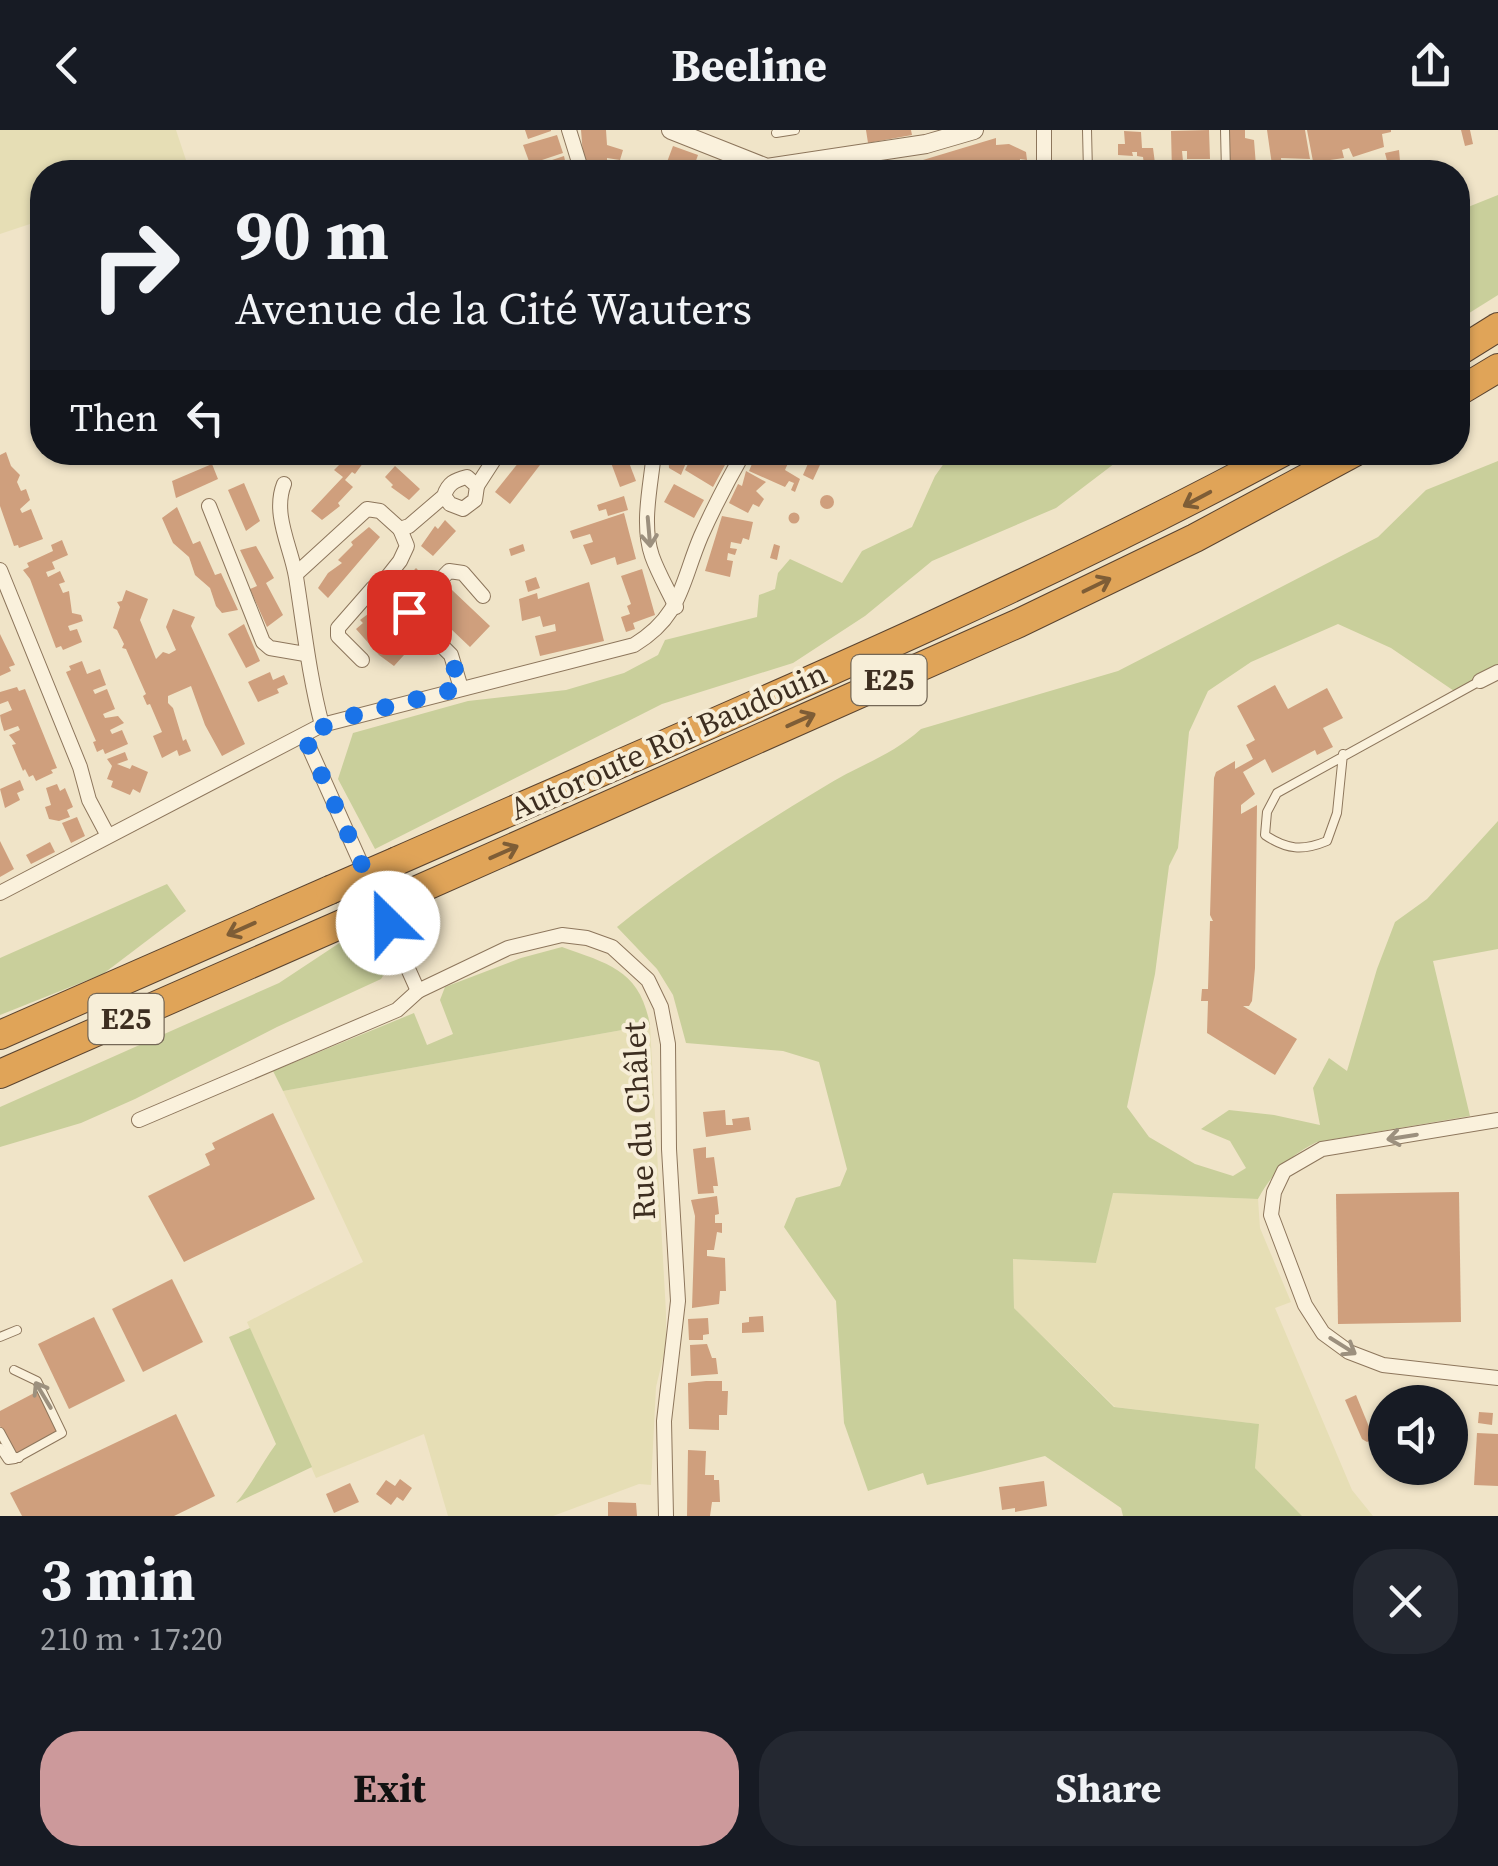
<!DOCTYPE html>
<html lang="en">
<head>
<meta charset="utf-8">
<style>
	body { margin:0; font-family:"Source Serif 4",serif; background:#242831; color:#f1f3f6; height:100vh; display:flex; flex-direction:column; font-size:38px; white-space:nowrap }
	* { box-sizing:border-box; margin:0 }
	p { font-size:32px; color:#9ea1a6 }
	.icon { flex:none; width:55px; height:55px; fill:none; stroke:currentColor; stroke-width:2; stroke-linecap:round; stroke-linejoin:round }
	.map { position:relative; height:1386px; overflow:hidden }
	.side { display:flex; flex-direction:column; background:#171b24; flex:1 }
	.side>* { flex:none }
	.guide { position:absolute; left:30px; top:30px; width:1440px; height:305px; border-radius:40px; box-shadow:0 2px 8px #0004; background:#171b24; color:#f1f3f6; overflow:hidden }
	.tools { position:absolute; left:1368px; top:1255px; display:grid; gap:20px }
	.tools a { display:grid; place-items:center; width:100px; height:100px; border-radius:50%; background:#171b24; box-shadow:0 2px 8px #0004; font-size:50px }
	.pin { position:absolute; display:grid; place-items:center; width:85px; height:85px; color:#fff; margin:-42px; border-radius:20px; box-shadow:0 5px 15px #0006 }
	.me { position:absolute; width:110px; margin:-55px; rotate:337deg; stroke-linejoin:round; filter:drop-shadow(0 0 8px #0008) }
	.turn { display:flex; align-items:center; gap:35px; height:210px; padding:0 40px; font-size:45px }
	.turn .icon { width:130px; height:130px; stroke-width:2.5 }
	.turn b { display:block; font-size:70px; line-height:85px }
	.then { display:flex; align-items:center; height:95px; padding:0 40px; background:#0003; gap:20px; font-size:38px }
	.round { display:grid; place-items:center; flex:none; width:105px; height:105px; border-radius:40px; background:#242831 }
	.headline { display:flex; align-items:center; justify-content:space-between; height:170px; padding:0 40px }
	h1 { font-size:60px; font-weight:700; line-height:75px }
	.button { display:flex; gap:20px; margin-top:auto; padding:20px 40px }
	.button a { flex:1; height:115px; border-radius:40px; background:#cc999b; color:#111; font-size:40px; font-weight:700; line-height:115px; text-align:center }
	.button a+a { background:#242831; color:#f1f3f6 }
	header { display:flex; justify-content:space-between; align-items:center; height:130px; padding:0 40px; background:#171b24; font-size:45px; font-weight:700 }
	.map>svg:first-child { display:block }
</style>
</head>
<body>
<header><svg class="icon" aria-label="back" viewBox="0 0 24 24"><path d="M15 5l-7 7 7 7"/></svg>Beeline<svg class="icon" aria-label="share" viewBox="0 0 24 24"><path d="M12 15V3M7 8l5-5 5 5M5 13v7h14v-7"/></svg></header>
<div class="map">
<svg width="1498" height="1386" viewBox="0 0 1498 1386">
	<rect width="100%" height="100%" fill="#f0e4c8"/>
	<!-- farmland -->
	<g fill="#e6deb5">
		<polygon points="0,0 176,0 190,42 42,42 42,90 0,104"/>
		<polygon points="650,895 666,1183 666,1216 656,1257 651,1355 639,1354 553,1386 448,1386 424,1304 316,1348 247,1192 363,1132 283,961"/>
		<polygon points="1112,1063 1258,1069 1260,1098 1291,1172 1275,1178 1352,1360 1373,1386 1302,1386 1255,1338 1258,1294 1115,1277 1014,1178 1013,1129 1096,1133"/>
	</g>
	<!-- green -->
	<g fill="#c9cf9b">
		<polygon points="1498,65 1498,165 1458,190 1458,81"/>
		<polygon points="952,322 1139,323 1123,327 1056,378 932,431 865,486 793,533 662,574 375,719 338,649 353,603 468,571 566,560 624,543 658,525 665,510 757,487 759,465 775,459 778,443 790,429 842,453 862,421 912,397 935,346"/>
		<path d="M1498,331V542L1457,563L1391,518L1338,494L1251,532L1208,561L1189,602L1178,718L1169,736L1155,844L1127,977L1149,1007L1195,1034L1233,1046L1246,1038L1230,1011L1201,999L1229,980L1274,985L1320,995L1313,958L1329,928L1347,941L1377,839L1395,792L1427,769L1498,691V819L1433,831L1470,986L1317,1012C1290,1025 1273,1042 1258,1069L1113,1063L1096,1133L1013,1129L1014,1178L1114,1277L1259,1294L1255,1338L1302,1386H1123L1121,1378L1045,1326L927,1355L923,1343L868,1361L844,1293L836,1171L784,1097L796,1068L840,1056L847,1039L819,932L783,921L686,913L673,865L657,839L617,797C681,745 751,701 822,658C856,636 890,627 921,599L1118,541L1378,407L1426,360Z"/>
		<polygon points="167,754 186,781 103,844 0,885 0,828"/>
		<polygon points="371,797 388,838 381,849 277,897 135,969 81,993 0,1017 0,977 279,853 347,808"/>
		<path d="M562,817C609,834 640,840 650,895L283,961L273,941L414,883L427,915L453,904L440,870L445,857L521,828Z"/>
		<path d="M250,1198L312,1337L236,1373C252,1354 262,1333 276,1314L229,1207Z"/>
	</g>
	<!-- building -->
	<g fill="#cf9f7d">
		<polygon points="525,0 551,0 551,1 528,9"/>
		<polygon points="581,0 606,0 607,15 623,20 620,30 607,28 607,31 624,33 622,42 590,42 583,25"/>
		<polygon points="866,0 911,0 912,5 868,13"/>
		<polygon points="1209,0 1210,29 1187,29 1187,21 1182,21 1184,42 1172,42 1171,1"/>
		<polygon points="1229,0 1245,0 1245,8 1254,10 1256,36 1238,35 1238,42 1229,42"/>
		<polygon points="1267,0 1305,0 1310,29 1281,28 1282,42 1273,42"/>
		<polygon points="1307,0 1391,0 1391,2 1382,4 1384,17 1353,27 1349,18 1342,20 1344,28 1323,31 1325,40 1315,42"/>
		<polygon points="1461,0 1470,0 1473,14 1465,16"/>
		<polygon points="1124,1 1141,2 1142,18 1153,18 1156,41 1145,42 1143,27 1137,26 1137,22 1132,22 1133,26 1118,25 1118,14 1125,14"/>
		<polygon points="557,5 563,23 530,34 523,15"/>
		<polygon points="996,8 996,15 1009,14 1026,22 1027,30 1020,29 1019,42 1001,42 1001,32 971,31 974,42 866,42 913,33"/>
		<polygon points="673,16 698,25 692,42 664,40"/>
		<polygon points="1399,20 1401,42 1390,42 1385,23"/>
		<polygon points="564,26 566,35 546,42 543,33"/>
		<polygon points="1118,32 1118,42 1093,42 1093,33"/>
		<polygon points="719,33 743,42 719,42"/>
		<polygon points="6,322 11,336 20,345 17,352 21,361 26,359 30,370 20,379 22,383 31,379 43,409 19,418 18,415 14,416 0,376 0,325"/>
		<polygon points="351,322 369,325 355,344 352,342 345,350 353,357 338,373 340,376 322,390 311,381 343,347 334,340 345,329 342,326 344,323 348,326"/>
		<polygon points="527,322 550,322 510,374 495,362"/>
		<polygon points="607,322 625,322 636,351 620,357"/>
		<polygon points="668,322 683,322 682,325 688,328 681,345 669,338"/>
		<polygon points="694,322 709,322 707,325 725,335 713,357 685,340"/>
		<polygon points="757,322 793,322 785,340 800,349 795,362 791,360 794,353 789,351 785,357 749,341"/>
		<polygon points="813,322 826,322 813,350 803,345"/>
		<polygon points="212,334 218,349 176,368 172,351"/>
		<polygon points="395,336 420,359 409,370 391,357 393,355 385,347"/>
		<polygon points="746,341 766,352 756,361 764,369 759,377 753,374 748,383 729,373 738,354 742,356"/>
		<polygon points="244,353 260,391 246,401 228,360"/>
		<polygon points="674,354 704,370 694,388 664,372"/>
		<circle cx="827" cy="372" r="7"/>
		<polygon points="624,366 628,380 608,386 606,379 599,381 597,375"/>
		<polygon points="177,377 193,414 200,411 215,445 221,443 238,480 222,483 216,476 210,458 195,445 189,427 173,413 162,388"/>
		<circle cx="794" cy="388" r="5.5"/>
		<polygon points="624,383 636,429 617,435 615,427 591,435 583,415 593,412 590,404 573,409 570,401"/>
		<polygon points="722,386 753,392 749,410 743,408 741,414 731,412 730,418 737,419 735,425 728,423 727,430 733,431 730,447 705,441"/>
		<polygon points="445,390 456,401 433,426 421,416 435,396 438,399"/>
		<polygon points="369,397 380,407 328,468 318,458 328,443 342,433 338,430 353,415 351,412"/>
		<polygon points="62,410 68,425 52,432 55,439 46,442 48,447 60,441 65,452 59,454 63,463 69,461 72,483 81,485 83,491 68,496 70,501 77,499 82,512 63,520 61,516 56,518 30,449 23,440 29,437 27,433 53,421 51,415"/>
		<polygon points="523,414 525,421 511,426 509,419"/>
		<polygon points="774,414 780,416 777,430 770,428"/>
		<polygon points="256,416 274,448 266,453 283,485 267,497 250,459 257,456 240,420"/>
		<polygon points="416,438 426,448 420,454 416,451 403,465 396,459"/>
		<polygon points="642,439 655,485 633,493 635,499 626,502 621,487 630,484 627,476 631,474 621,446"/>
		<polygon points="536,447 540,458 528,462 525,451"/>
		<polygon points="589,452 604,511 540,526 535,506 556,501 555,494 543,497 540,486 522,491 519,469 537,463 538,469"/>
		<polygon points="126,460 148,469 140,490 156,529 163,522 169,524 176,520 166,497 173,479 195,487 191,496 245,614 222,626 205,595 191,556 168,566 168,573 173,578 183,611 186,609 191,621 179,626 177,620 162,628 153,606 162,602 150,574 147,575 143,566 146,564 126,519 122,518 124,514 117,500 113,498 120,477 117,472 122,471"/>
		<polygon points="452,460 490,496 470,517 432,481 439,473 437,471"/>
		<polygon points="376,478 414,514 394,536 379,525 356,499 363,493 360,490"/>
		<polygon points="244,494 260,531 246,538 228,504"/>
		<polygon points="0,504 15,535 9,537 11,541 0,546"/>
		<polygon points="82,531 87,544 100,539 106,555 93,560 95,564 107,559 115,579 103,584 105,588 118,586 124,593 110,600 112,604 122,600 128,614 105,624 103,619 97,622 93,612 96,611 66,542 71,540 69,536"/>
		<polygon points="270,542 273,550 284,545 288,554 277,559 279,563 258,572 248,552"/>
		<polygon points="1275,555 1288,579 1327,558 1343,588 1323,598 1333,617 1317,625 1315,620 1272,643 1265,629 1243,642 1255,664 1241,675 1241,684 1257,675 1255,838 1252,871 1249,876 1243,876 1297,909 1275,945 1207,903 1208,871 1201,871 1202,859 1208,859 1210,791 1213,791 1210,785 1214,648 1216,642 1235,631 1235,639 1253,629 1246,615 1255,610 1237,576"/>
		<polygon points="17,557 19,561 25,559 57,638 51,640 53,643 36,651 33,645 29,647 25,639 23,641 12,615 16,614 9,605 20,600 18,596 4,601 1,591 0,585 12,580 8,571 0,574 0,562"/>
		<polygon points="125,622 128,630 117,634 130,639 132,635 148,642 140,663 133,659 130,665 111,657 113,651 107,649 112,636 107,629"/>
		<polygon points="20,650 24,660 17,663 20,670 5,678 0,659"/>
		<polygon points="57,654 60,661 65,658 73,677 67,680 70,687 59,691 49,689 45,677 51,675 46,658"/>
		<polygon points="77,687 85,706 71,713 62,693"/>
		<polygon points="0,711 14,739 0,747"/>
		<polygon points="50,712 55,722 31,734 26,725"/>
		<polygon points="725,980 726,995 733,995 732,989 749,987 751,1000 706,1007 703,982"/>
		<polygon points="273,983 315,1069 184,1132 148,1066 210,1035 205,1024 215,1019 212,1013"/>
		<polygon points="706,1017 706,1028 714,1027 718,1056 713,1056 714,1063 698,1064 693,1019"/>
		<polygon points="1459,1062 1461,1192 1338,1194 1336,1064"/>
		<polygon points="717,1066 719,1084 715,1085 715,1093 722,1093 722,1103 717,1102 714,1120 707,1120 707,1126 725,1128 726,1161 720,1161 719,1174 692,1178 695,1086 691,1070"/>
		<polygon points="172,1149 203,1212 143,1242 112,1179"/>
		<polygon points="763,1186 764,1202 742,1203 742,1193 749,1192 749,1187"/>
		<polygon points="94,1187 125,1251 69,1279 38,1214"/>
		<polygon points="708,1188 709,1204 703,1205 703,1210 689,1210 688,1189"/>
		<polygon points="707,1214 712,1228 716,1228 718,1244 691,1246 690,1215"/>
		<polygon points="706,1251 722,1251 722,1261 728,1261 727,1285 719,1285 719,1300 689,1299 688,1253"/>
		<polygon points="38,1261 59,1303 14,1326 0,1296 0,1281"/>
		<polygon points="1356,1265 1374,1309 1367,1312 1362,1309 1345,1270"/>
		<polygon points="1479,1282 1493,1283 1492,1295 1478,1293"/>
		<polygon points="176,1284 215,1366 174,1386 22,1386 10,1363"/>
		<polygon points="1477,1303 1498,1304 1498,1356 1474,1355"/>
		<polygon points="688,1320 706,1321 705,1345 714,1345 714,1350 719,1350 720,1372 712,1372 710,1386 687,1386"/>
		<polygon points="400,1349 412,1358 403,1371 397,1367 391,1375 376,1364 386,1350 395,1356"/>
		<polygon points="1044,1351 1047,1376 1015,1382 1015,1378 1002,1380 999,1357"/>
		<polygon points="350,1353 359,1372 334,1383 326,1364"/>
		<polygon points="608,1372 636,1373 637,1386 608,1386"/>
	</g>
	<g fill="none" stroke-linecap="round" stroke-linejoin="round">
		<!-- service casing -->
		<g stroke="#8d765c" stroke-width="10">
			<g id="service">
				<polyline points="1087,0 1088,42"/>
				<polyline points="1225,0 1226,42"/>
				<polyline points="776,3 795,0"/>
				<path d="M1343,624L1337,683L1327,711C1303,721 1287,720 1265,705L1267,682L1277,663L1480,551"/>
				<polyline points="0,1207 17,1200"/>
				<polyline points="0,1302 13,1326 19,1328"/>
				<polyline points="0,1318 8,1330 15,1329 62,1303 37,1251 14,1240"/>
			</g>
		</g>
		<!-- minor casing -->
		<g stroke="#8d765c" stroke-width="16">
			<g id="minor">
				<polyline points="569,0 582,42"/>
				<polyline points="1044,0 1044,42"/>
				<path d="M654,322C651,355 641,394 652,426C658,443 668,460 676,477"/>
				<path d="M284,354C272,384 291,417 296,447C304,497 309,546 322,595"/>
				<polyline points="477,356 499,322"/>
				<polyline points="209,376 263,512 270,518 305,524"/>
				<polyline points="400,399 407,416 400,431 381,455 451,525 461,558"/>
				<polyline points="0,440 80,637 89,670 107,704"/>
				<path d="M296,444L367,379L380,381L400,399L409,396L444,366L450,374L463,379L475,370L477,356L467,347C455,350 448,353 444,366"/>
				<polyline points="409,482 449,441 463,443 483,466"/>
				<polyline points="362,530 338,506 338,498 373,458 381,455"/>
				<polyline points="1480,551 1498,542"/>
				<polyline points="304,606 418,861 508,818 562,805 587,808 612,817 648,850 661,877 668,914 669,1019 678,1171 664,1291 666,1386"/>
				<path d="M0,763L322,595L634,515C682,486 681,453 701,406C714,377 728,350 744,322"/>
				<polyline points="139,990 397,880 418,861"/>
				<polyline points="1498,990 1322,1019 1284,1041 1274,1062 1271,1085 1305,1175 1323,1203 1349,1222 1383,1235 1498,1248"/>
			</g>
		</g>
		<!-- tertiary casing -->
		<g stroke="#8d765c" stroke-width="20">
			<polyline id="tertiary" points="671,0 767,38 926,14 974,0"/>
		</g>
		<!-- motorway casing -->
		<g stroke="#5b4430" stroke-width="30">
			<g id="motorway">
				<polyline points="1458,222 1498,197"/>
				<polyline points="1458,262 1498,238"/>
				<path d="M397,731C694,600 997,476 1283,322"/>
				<polyline points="415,761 1019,493 1195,408 1355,322"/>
				<polyline points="0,905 330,760"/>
				<polyline points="0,944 344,793"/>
			</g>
		</g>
		<!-- service -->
		<use href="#service" stroke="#faf1dc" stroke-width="8"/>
		<!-- minor -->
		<use href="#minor" stroke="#faf1dc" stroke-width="14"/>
		<!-- tertiary -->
		<use href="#tertiary" stroke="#faf1dc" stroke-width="18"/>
		<!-- motorway -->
		<use href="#motorway" stroke="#e0a458" stroke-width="28"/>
		<!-- motorway-bridge casing -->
		<g stroke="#5b4430" stroke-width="30" stroke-linecap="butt">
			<g id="motorway-bridge">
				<polyline points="330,760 397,731"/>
				<polyline points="344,793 415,761"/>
			</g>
		</g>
		<!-- motorway-bridge -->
		<use href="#motorway-bridge" stroke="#e0a458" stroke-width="28"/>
	</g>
	<!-- one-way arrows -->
	<defs><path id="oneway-shaft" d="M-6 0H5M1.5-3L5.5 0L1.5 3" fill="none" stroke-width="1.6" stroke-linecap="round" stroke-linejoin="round" transform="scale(2.5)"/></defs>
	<g stroke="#7e5d36">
		<use href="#oneway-shaft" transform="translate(1197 369) rotate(152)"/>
		<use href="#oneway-shaft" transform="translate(1097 455) rotate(-26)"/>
		<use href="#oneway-shaft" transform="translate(801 590) rotate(-24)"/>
		<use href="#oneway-shaft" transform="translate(504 722) rotate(-24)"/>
		<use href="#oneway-shaft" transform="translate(241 799) rotate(156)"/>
	</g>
	<g stroke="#9c907e">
		<use href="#oneway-shaft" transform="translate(649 402) rotate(85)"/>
		<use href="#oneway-shaft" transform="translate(1402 1007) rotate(171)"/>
		<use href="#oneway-shaft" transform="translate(1343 1216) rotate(32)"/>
		<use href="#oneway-shaft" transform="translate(43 1265) rotate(-121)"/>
	</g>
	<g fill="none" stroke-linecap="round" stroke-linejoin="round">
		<!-- route -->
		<polyline stroke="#1a73e8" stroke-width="18" stroke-dasharray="0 32.4" points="388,793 304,606 340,589 460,558 451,525 409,482"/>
	</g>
	<g text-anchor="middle" stroke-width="8" stroke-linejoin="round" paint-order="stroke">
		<!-- shield labels -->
		<g fill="#f7eed8" stroke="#756857" stroke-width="2.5">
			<rect x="851.5" y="525" width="75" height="50" rx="8"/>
			<rect x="88.5" y="864" width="75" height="50" rx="8"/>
		</g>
		<g font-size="30" font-weight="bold" fill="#3d2e20">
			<text x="889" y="560">E25</text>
			<text x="126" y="899">E25</text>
		</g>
		<!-- street labels -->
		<g font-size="32" fill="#3d2e20" stroke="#f7eed8">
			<text transform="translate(668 611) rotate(-24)" y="11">Autoroute Roi Baudouin</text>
			<text transform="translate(639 991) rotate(-93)" y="11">Rue du Châlet</text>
		</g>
	</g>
</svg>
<div class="tools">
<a><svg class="icon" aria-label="sound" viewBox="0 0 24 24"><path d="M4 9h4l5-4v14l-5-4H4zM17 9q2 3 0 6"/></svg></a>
</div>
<div class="pin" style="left:409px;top:482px;background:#d93025"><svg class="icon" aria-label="arrive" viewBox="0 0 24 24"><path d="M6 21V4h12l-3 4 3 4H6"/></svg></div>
<svg class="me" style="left:388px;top:793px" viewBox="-20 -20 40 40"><circle r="19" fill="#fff"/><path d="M0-13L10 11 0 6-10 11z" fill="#1a73e8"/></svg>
<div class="guide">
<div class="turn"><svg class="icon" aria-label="right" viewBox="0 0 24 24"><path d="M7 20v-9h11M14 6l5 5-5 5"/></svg><div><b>90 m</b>Avenue de la Cité Wauters</div></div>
<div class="then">Then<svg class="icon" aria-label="left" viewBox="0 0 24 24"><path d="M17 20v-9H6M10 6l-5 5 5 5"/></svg></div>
</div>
</div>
<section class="side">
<div class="headline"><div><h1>3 min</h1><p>210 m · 17:20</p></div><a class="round"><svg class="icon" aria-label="close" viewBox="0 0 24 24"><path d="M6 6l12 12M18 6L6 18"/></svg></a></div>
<div class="button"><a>Exit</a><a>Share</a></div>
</section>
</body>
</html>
